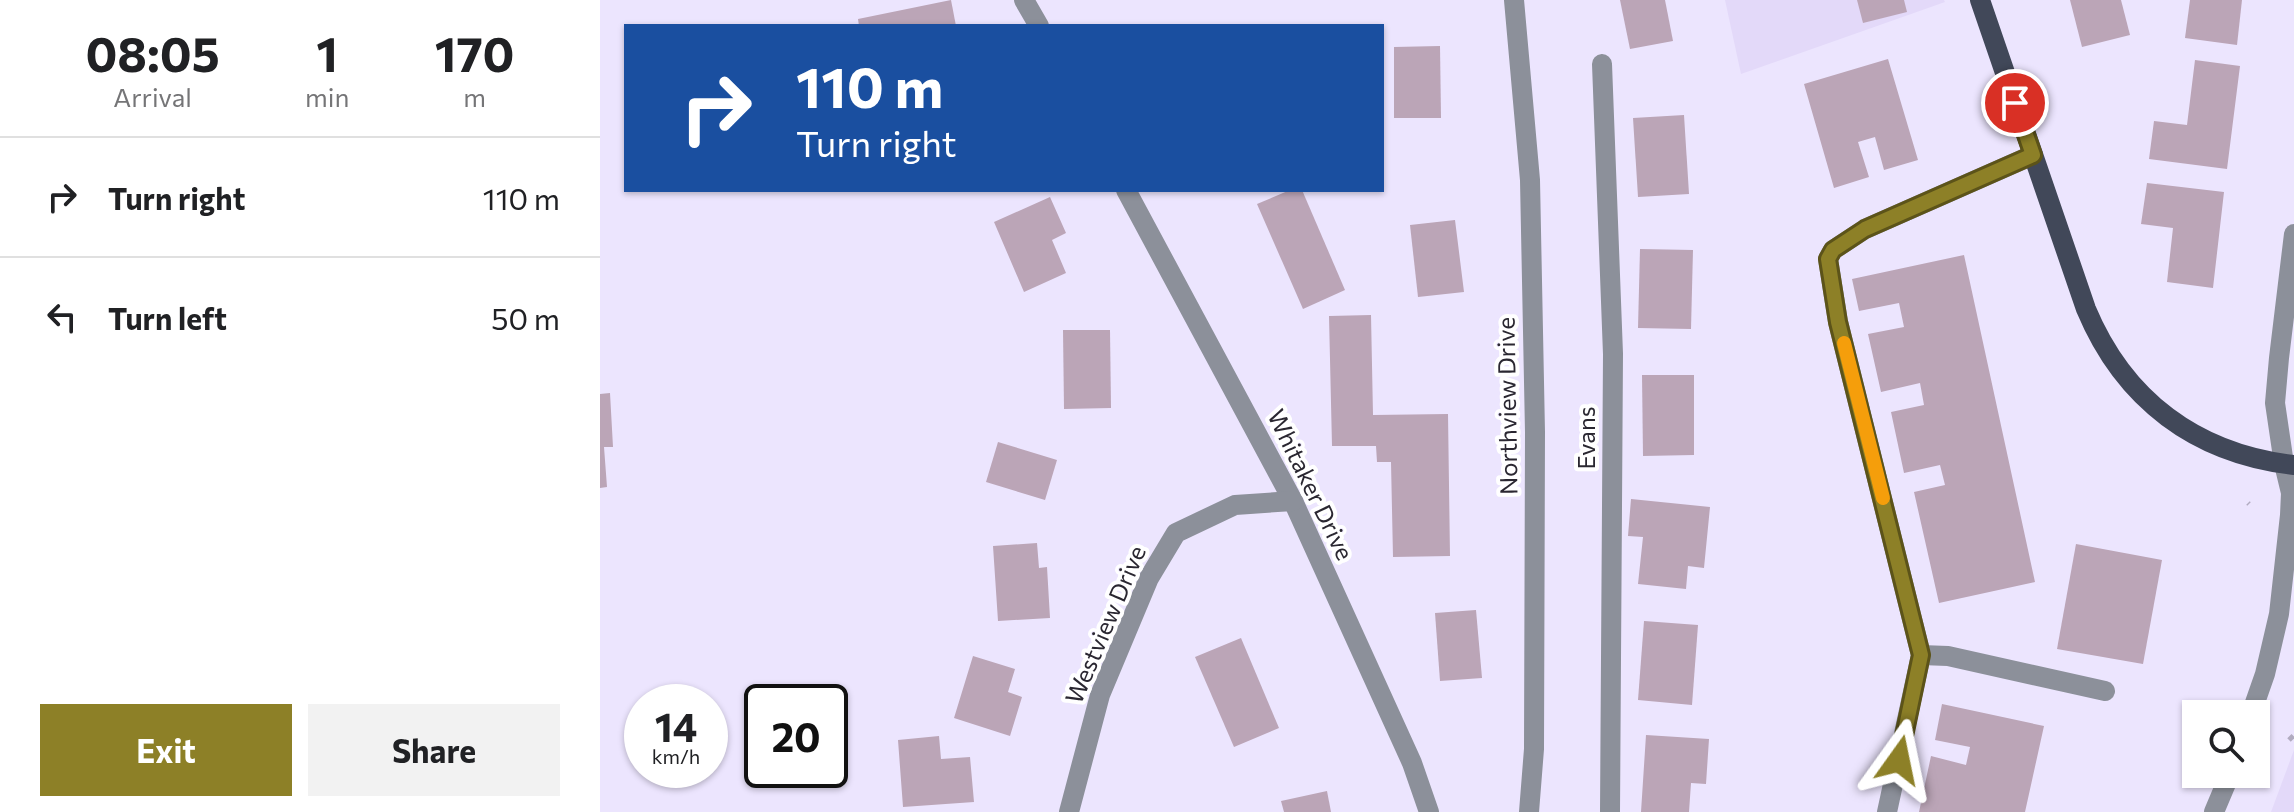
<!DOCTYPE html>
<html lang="en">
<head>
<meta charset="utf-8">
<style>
	body { margin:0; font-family:Commissioner,sans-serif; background:#f2f2f2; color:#202124; height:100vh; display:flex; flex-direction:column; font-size:30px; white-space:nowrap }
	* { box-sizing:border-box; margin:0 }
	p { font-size:26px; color:#757577 }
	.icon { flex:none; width:44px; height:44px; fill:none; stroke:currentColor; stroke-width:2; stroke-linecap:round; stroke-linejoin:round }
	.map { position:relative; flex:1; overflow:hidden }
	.details { display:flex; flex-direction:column; background:#fff; width:600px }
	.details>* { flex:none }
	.banner { position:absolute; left:24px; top:24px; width:760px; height:168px; border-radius:0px; box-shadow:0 2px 6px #0004; background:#1a4fa0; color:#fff; overflow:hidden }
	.controls { position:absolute; left:1582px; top:700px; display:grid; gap:16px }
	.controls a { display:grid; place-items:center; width:88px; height:88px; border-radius:0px; background:#fff; box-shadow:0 2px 6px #0004; font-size:40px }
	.speed { position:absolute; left:24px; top:684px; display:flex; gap:16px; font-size:40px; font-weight:700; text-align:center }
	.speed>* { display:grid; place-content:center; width:104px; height:104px; border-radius:50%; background:#fff; box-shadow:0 2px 6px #0004; line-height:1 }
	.speed small { font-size:20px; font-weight:400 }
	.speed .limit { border:4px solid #111; border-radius:12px; background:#fff; color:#111 }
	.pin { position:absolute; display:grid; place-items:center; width:68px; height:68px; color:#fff; margin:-34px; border:4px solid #fff; border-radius:50%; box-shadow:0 2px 8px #0007 }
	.me { position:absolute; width:88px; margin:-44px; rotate:12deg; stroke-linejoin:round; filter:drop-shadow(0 0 6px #0008) }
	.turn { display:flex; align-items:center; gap:28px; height:168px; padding:0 40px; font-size:36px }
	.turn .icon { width:104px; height:104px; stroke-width:2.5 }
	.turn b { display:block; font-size:56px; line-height:68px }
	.eta { display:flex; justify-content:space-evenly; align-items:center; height:136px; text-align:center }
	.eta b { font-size:48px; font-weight:700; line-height:56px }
	.action { display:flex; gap:16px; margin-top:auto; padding:16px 40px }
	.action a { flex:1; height:92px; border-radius:0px; background:#8d8027; color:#fff; font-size:32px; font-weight:700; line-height:92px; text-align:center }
	.action a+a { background:#f2f2f2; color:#202124 }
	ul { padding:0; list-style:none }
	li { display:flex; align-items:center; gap:24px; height:120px; padding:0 40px; border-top:2px solid #e0e0e0 }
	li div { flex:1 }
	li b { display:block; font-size:30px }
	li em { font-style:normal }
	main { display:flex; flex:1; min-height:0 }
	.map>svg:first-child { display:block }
</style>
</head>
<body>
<main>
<section class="details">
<div class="eta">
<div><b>08:05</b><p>Arrival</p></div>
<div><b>1</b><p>min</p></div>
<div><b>170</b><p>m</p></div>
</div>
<ul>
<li><svg class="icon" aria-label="right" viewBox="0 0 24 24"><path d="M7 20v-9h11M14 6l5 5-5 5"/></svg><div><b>Turn right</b></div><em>110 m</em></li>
<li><svg class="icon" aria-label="left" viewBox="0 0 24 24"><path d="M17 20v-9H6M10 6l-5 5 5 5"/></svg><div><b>Turn left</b></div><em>50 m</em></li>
</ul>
<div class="action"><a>Exit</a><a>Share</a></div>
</section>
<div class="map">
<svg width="1694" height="812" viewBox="0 0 1694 812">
	<rect width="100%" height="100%" fill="#ece5fe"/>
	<!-- built -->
	<g fill="#e3d9f9">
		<polygon points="1125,0 1344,0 1345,2 1141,74"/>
		<polygon points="1694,750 1694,812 1671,812"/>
	</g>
	<!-- building -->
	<g fill="#bba5b7">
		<polygon points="351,0 356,26 259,26 258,19"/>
		<polygon points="1020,0 1065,0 1073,41 1030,49"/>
		<polygon points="1257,0 1304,0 1307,12 1263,23"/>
		<polygon points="1470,0 1521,0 1530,35 1482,47"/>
		<polygon points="1590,0 1642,0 1637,45 1585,38"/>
		<polygon points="840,46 841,118 794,118 794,47"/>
		<polygon points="1288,59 1318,160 1284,170 1275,137 1258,142 1269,177 1234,188 1204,84"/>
		<polygon points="1595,60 1640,66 1627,169 1549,159 1554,121 1587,125"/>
		<polygon points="1084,115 1089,194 1038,197 1033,118"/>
		<polygon points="1547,183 1624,192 1613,288 1567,282 1573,228 1541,224"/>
		<polygon points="690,190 702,190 745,290 703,309 657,204"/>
		<polygon points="450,197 466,233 452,240 466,273 424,292 394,222"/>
		<polygon points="855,220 864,292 818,297 810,225"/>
		<polygon points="1040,249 1093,250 1091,329 1038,328"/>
		<polygon points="1364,255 1435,582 1339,603 1314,492 1345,485 1340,465 1304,473 1291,412 1324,405 1320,383 1281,392 1268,334 1304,327 1299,303 1259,311 1252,279"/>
		<polygon points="771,315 773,415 848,414 850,556 793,557 791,462 777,462 776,446 732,446 729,316"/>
		<polygon points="463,330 510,330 511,408 464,409"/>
		<polygon points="1042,375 1094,375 1094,455 1043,456"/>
		<polygon points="10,393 13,447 4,447 7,487 0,488 0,394"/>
		<polygon points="398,442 457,460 445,500 386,482"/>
		<polygon points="1031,499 1110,507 1104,568 1088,566 1086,589 1038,584 1043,537 1028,536"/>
		<polygon points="437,543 439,568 447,567 450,618 398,621 393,546"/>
		<polygon points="1476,544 1562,560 1543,664 1457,649"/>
		<polygon points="876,610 882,678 840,681 835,613"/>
		<polygon points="1044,621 1098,625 1092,705 1038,700"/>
		<polygon points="641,638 679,728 634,747 595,657"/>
		<polygon points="373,656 415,669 408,692 422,697 410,736 354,718"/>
		<polygon points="1342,704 1444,726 1425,812 1319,812 1331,756 1366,765 1370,747 1335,740"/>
		<polygon points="1046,735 1109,739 1106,784 1091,783 1089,812 1041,812"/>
		<polygon points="339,736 341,759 370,757 374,802 303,807 298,740"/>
		<polygon points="727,791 731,812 684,812 681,801"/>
	</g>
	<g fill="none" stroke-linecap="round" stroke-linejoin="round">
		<!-- path -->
		<g stroke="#b1abc0" stroke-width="5" stroke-dasharray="6 6" stroke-linecap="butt">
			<polyline points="1648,503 1649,504"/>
			<polyline points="1689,740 1694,735"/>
		</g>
		<!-- minor -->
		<g stroke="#8c909a" stroke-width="20">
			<polyline points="424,0 439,26"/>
			<polyline points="914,0 930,180 935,432 934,749 929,812"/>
			<polyline points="1002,64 1013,354 1010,812"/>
			<polyline points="526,190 693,501 812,763 829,812"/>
			<polyline points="1321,655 1348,656 1505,691"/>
			<polyline points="1651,714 1665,674 1679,614 1690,515 1691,493 1684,464 1675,403 1679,358 1694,234"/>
			<polyline points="469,812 500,695 549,578 576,533 635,505 693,501"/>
			<polyline points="1287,812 1321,655 1238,322 1228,259 1233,250 1265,229 1433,155"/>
			<polyline points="1614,812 1630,774"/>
		</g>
		<!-- major -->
		<path stroke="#414859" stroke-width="20" d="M1380,0L1486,309C1524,400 1596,454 1694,465"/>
	</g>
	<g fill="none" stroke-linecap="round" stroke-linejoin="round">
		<!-- route casing -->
		<g stroke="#5c5319" stroke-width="20">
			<polyline id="route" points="1299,760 1321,655 1238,322 1228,259 1233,250 1265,229 1433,155 1415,103"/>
		</g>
		<!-- route -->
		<use href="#route" stroke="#8d8027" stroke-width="14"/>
		<!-- slow -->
		<polyline stroke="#f59e0b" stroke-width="14" points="1244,343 1283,498"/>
	</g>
	<g text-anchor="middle" stroke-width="8" stroke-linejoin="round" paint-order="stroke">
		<!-- street labels -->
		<g font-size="24" fill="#2a2731" stroke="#fff">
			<text transform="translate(908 406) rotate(-91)" y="8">Northview Drive</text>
			<text transform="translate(987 438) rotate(-90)" y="8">Evans</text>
			<text transform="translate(710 485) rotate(64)" y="8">Whitaker Drive</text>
			<text transform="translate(506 625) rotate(-67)" y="8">Westview Drive</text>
		</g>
	</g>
</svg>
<div class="controls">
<a><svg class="icon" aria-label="search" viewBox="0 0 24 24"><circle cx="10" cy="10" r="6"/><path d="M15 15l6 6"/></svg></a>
</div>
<div class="speed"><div>14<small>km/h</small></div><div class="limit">20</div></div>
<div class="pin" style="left:1415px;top:103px;background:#d93025"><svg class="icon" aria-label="arrive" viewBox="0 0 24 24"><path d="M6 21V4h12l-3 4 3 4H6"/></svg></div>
<svg class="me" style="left:1299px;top:760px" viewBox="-20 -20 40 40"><path d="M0-17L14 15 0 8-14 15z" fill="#8d8027" stroke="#fff" stroke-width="4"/></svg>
<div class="banner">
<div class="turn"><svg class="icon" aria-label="right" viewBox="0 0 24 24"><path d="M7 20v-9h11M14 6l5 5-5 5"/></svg><div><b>110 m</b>Turn right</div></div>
</div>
</div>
</main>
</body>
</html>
